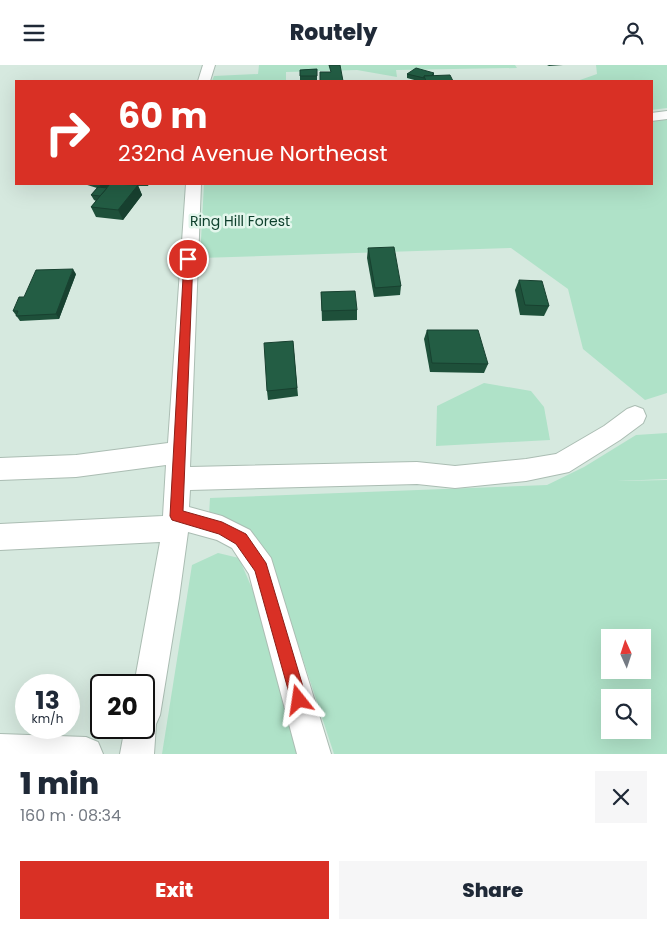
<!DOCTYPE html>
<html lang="en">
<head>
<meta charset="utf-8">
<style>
	body { margin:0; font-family:Poppins,sans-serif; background:#f6f6f7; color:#1f2937; height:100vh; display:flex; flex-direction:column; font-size:19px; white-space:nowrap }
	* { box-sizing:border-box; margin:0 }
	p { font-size:16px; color:#747a83 }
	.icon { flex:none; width:28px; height:28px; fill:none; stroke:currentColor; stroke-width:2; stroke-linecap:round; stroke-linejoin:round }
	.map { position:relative; height:689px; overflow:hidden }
	.details { display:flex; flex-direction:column; background:#fff; flex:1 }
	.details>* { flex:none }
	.hud { position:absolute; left:15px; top:15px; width:638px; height:105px; border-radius:0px; box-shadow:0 5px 20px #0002; background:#d93025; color:#fff; overflow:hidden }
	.needle { width:32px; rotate:357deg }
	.fabs { position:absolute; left:601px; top:564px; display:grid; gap:10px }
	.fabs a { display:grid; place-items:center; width:50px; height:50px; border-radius:0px; background:#fff; box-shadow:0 5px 20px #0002; font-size:25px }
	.speed { position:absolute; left:15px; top:609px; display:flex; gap:10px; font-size:25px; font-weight:700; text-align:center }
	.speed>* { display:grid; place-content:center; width:65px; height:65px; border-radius:50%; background:#fff; box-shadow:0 5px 20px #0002; line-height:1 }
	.speed small { font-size:12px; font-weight:400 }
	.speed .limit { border:2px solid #111; border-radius:8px; background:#fff; color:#111 }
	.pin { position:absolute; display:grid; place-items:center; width:42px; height:42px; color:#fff; margin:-21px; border:2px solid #fff; border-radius:50%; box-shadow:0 1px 5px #0007 }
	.me { position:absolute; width:55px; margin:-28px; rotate:345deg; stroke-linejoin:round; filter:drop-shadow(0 0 4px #0008) }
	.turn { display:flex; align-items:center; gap:18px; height:105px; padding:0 20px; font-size:22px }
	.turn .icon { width:65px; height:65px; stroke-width:2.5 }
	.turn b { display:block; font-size:35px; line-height:42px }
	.round { display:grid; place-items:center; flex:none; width:52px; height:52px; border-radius:0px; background:#f6f6f7 }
	.headline { display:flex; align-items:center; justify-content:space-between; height:85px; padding:0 20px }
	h1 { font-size:30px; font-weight:800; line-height:38px }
	.primary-button { display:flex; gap:10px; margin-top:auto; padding:10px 20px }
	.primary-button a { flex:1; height:58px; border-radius:0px; background:#d93025; color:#fff; font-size:20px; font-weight:800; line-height:58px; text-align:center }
	.primary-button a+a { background:#f6f6f7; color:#1f2937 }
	header { display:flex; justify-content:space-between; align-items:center; height:65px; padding:0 20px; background:#fff; font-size:22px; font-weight:800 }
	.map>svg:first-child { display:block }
</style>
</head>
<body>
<header><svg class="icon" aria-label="menu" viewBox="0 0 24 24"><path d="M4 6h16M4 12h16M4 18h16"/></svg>Routely<svg class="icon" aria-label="person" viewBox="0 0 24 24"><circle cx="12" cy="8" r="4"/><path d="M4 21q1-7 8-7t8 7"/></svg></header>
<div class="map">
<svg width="667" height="689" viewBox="0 0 667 689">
	<rect width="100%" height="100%" fill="#d6e9df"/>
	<!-- green -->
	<g fill="#afe2c8" fill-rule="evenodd">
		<polygon points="259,0 515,0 517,3 396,5 397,12 357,5 286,7 286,16 212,16 214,11 258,9"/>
		<polygon points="596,0 667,0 667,43 651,45 651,16 577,16 597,9"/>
		<polygon points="651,54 667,54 667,328 645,335 583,284 568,224 511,183 200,193 204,119 651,119"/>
		<polygon points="484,318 531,326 544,342 550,375 436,381 437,341"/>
		<path d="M667,368V414L617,416L667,415V689H334L268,488L240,462L209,450L210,433L547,420L584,402L636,370ZM610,572H642V605H610ZM610,632H642V665H610Z"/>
		<polygon points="218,488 239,493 266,556 300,689 162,689 192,500"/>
	</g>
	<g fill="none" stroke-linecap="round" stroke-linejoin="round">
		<!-- minor casing -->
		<g stroke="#abbdb3" stroke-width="2">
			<g id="minor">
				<polygon points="203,0 215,0 210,16 198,16"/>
				<polygon points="667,46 667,54 651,56 651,48"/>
				<polygon points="186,119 201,119 190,402 417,397 455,401 526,394 556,389 604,361 627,344 635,341 643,344 646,351 643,358 620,375 569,407 526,416 455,423 417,419 190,425 189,442 222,451 250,465 271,493 331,689 297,689 249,509 232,483 217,475 188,467 179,533 160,650 156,659 154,689 120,689 125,662 144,662 144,620 134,620 160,477 0,485 0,459 163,451 166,400 76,412 0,415 0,393 76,390 168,378"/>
				<polygon points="0,669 86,672 98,677 103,689 0,689"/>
			</g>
		</g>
		<!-- minor -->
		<use href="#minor" fill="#fff" fill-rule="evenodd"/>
	</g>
	<!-- wall -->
	<g fill="#1e503a">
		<polygon points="547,0 563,0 549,1"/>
		<polygon points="317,4 317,15 300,16 300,5"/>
		<polygon points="434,8 434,11 453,16 418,16 407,13 407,9"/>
		<polygon points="84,119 130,119 129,119 149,119 148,121 138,121 142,130 123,155 96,152 91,142 96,136 94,135 91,130 97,123"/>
		<polygon points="368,183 401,221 400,230 374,232 367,193"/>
		<polygon points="76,209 59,254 20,256 13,246 24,232"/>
		<polygon points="519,215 549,241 544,251 520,250 515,225"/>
		<polygon points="321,227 357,245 357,255 322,256"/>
		<polygon points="427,265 488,299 484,308 430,307 424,274"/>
		<polygon points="293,276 298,331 268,335 267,326"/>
	</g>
	<!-- shaded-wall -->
	<g fill="#184130">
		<polygon points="99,119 112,119 102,125"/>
		<polygon points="138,120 142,130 123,155 118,145"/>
		<polygon points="73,204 76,209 59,254 56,249"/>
	</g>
	<!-- building -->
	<g fill="#235d44" stroke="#184130">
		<polygon points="329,0 340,0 343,16 320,16 320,7 331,7"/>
		<polygon points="416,3 434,8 431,11 424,11 424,13 407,9"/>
		<polygon points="317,4 317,11 300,11 300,5"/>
		<polygon points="450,10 453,16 426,16 424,11"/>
		<polygon points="110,119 138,120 118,145 91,142"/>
		<polygon points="98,122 107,123 100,131 91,130"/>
		<polygon points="394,182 401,221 375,223 368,183"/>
		<polygon points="73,204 56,249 16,251 18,246 13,246 19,232 24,232 36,205"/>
		<polygon points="519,215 542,216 549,241 525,240"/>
		<polygon points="355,226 357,245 322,246 321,227"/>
		<polygon points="427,265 478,265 488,299 432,298"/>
		<polygon points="293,276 297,323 267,326 264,278"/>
	</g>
	<!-- route -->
	<polygon fill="#d93025" stroke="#8d1f18" points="188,191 193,194 183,446 222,457 246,469 266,498 307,635 305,640 299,643 294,640 291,635 255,506 236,479 219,469 172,455 170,451 184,194"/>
	<g text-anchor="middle" stroke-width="5" stroke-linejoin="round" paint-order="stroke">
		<!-- far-park labels -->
		<g font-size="14" fill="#0f402d" stroke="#e3f6ec">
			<text x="240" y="161">Ring Hill Forest</text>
		</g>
	</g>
</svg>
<div class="fabs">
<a><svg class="needle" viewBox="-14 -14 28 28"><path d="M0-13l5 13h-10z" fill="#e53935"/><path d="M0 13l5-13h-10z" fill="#747a83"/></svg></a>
<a><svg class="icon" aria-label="search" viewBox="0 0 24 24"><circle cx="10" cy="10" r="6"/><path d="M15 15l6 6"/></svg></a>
</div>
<div class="speed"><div>13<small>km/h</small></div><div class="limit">20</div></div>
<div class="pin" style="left:188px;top:194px;background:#d93025"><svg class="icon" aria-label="arrive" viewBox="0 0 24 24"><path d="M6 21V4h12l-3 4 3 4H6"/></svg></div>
<svg class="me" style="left:299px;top:635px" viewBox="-20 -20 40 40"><path d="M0-17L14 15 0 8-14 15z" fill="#d93025" stroke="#fff" stroke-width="4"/></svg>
<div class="hud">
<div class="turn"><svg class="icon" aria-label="right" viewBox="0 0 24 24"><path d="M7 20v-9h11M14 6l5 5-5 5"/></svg><div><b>60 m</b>232nd Avenue Northeast</div></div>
</div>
</div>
<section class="details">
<div class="headline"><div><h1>1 min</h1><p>160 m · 08:34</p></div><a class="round"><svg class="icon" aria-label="close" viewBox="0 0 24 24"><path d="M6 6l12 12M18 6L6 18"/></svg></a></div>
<div class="primary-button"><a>Exit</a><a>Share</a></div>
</section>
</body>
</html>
